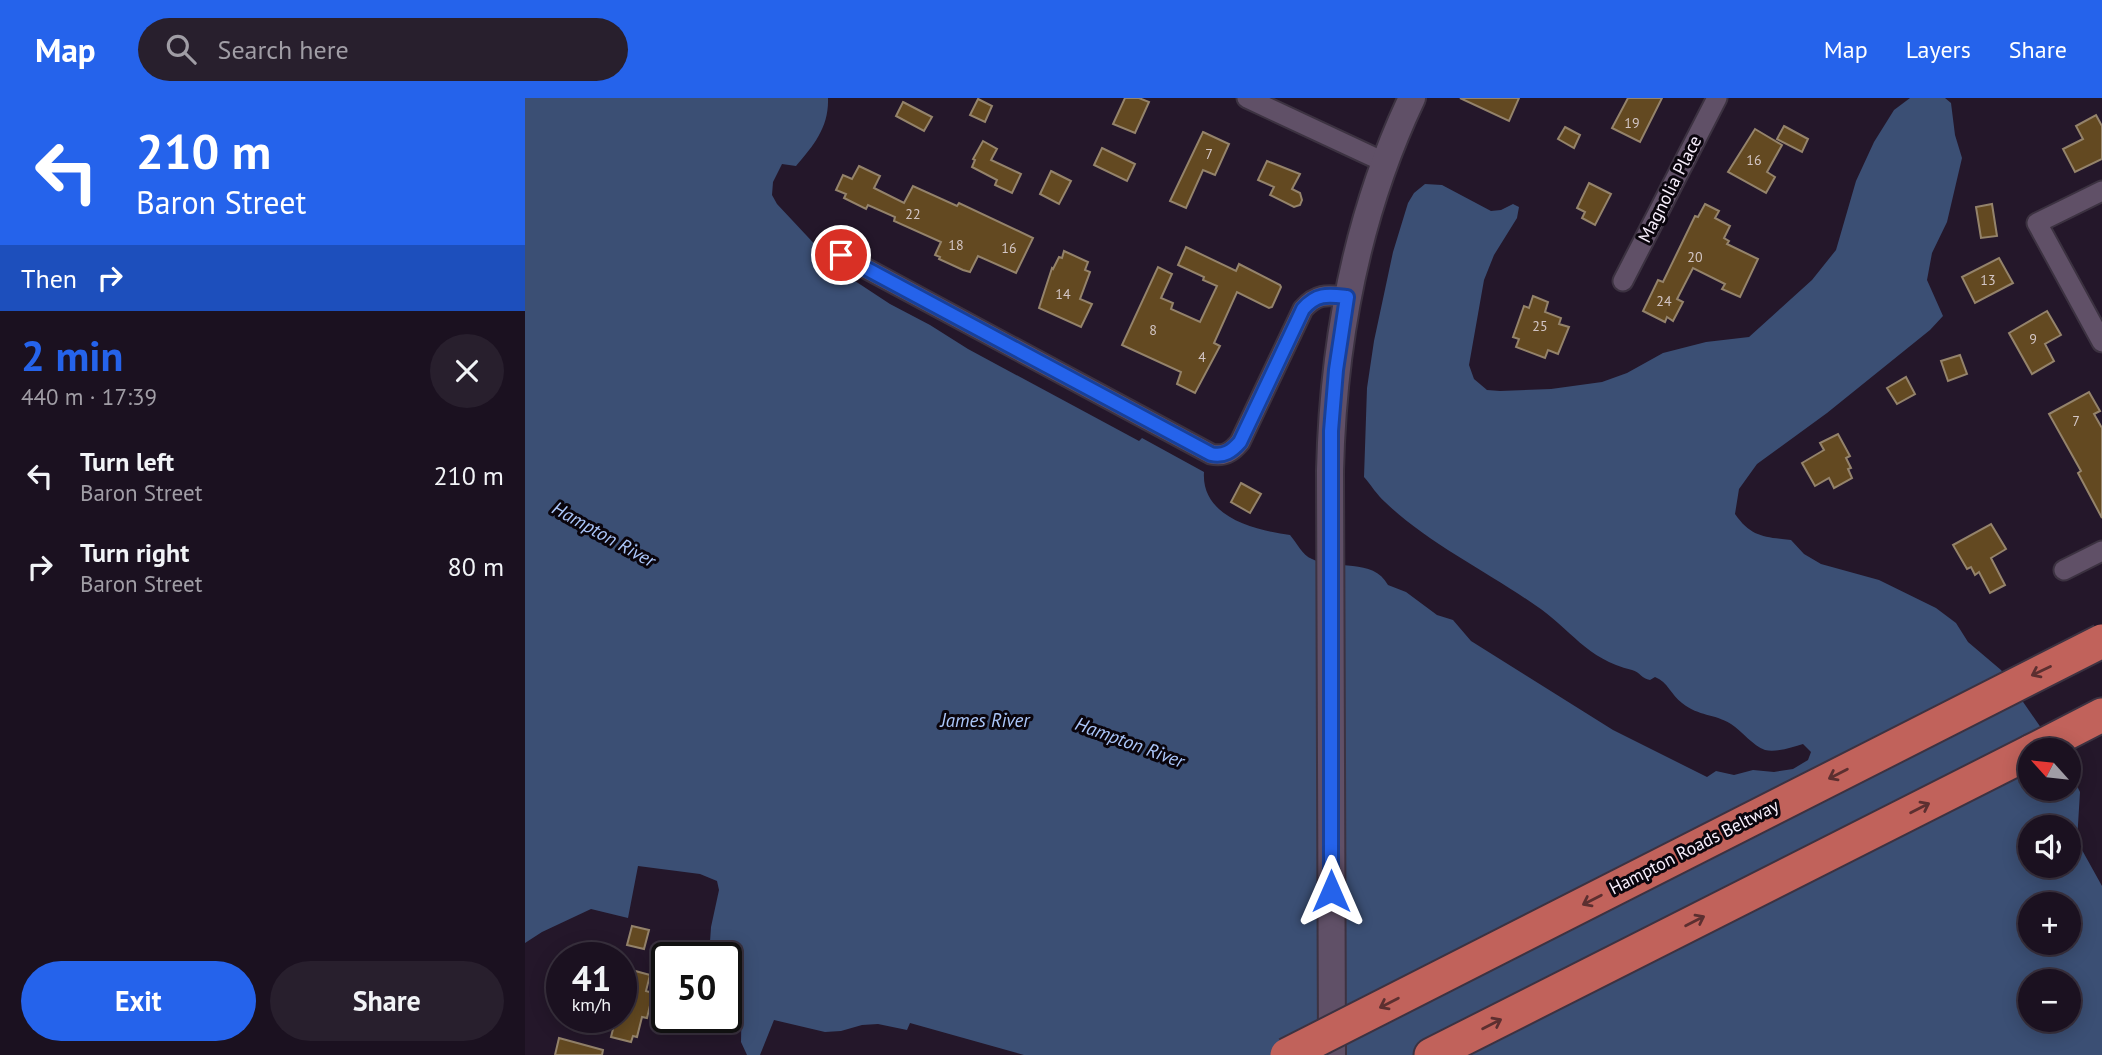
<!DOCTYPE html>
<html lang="en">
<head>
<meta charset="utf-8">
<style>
	body { margin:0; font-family:"PT Sans",sans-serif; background:#281f2d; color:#f1f3f6; height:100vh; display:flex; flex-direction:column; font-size:26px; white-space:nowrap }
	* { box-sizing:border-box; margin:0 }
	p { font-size:23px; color:#a09da5 }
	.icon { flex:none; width:38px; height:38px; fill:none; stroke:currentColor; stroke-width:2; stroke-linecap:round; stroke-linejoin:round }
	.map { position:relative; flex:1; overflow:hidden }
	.drawer { display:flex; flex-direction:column; background:#1b1120; width:525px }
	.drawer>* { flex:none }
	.guide { background:#2563eb; color:#fff; overflow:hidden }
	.needle { width:46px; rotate:297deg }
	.fabs { position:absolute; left:1493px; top:640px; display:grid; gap:14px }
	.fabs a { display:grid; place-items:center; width:63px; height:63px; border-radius:50%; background:#1b1120; box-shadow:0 4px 18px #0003,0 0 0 2px #39313e; font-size:35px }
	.speed { position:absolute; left:21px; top:844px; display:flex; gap:14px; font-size:35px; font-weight:700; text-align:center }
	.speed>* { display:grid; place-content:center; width:91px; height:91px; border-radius:50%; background:#1b1120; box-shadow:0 4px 18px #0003,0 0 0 2px #39313e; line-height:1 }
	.speed small { font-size:18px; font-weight:400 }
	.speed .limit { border:4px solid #111; border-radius:10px; background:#fff; color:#111 }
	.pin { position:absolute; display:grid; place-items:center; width:60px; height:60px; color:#fff; margin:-30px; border:4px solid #fff; border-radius:50%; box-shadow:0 2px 7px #0007 }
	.me { position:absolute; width:77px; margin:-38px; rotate:0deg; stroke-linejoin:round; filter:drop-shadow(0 0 5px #0008) }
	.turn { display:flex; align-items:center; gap:24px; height:147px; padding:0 21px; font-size:32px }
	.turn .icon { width:91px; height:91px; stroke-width:2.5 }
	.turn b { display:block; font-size:49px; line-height:60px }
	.then { display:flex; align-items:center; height:66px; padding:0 21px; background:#0003; gap:14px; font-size:26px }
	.round { display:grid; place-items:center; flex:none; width:74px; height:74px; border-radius:37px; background:#281f2d }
	.overview { display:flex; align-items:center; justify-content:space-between; height:119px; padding:0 21px }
	h1 { font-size:42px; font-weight:600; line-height:52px; color:#2563eb }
	.action { display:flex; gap:14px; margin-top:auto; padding:14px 21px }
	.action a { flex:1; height:80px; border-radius:42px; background:#2563eb; color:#fff; font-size:28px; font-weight:600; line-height:80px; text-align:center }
	.action a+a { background:#281f2d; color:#f1f3f6 }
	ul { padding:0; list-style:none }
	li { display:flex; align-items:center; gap:21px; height:91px; padding:0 21px }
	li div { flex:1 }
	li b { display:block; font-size:26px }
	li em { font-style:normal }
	header { display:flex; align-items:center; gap:42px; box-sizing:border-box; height:98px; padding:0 35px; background:#2563eb; color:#fff }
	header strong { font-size:33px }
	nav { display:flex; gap:38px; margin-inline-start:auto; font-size:24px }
	.search { width:490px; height:63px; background:#281f2d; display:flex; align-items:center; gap:18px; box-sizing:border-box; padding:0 24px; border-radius:38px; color:#a09da5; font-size:26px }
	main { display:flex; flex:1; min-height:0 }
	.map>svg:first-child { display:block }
</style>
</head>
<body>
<header>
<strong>Map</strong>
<div class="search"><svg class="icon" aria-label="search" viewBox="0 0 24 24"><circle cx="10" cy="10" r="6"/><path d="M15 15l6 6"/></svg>Search here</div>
<nav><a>Map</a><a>Layers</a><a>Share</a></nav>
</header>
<main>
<section class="drawer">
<div class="guide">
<div class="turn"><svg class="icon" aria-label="left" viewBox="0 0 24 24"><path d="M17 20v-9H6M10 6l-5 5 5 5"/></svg><div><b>210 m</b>Baron Street</div></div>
<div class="then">Then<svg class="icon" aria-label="right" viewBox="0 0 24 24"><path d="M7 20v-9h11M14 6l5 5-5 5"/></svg></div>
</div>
<div class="overview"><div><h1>2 min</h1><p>440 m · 17:39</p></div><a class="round"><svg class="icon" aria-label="close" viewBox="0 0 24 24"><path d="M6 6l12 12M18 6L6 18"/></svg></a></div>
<ul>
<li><svg class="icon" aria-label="left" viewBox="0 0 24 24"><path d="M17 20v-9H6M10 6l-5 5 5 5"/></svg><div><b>Turn left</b><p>Baron Street</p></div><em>210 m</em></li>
<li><svg class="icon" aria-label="right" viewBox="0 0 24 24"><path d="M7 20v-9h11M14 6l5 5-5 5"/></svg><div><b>Turn right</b><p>Baron Street</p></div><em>80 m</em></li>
</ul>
<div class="action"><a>Exit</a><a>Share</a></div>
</section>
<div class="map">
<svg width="1577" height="957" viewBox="0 0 1577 957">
	<rect width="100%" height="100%" fill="#24172a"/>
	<!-- water -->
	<path fill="#3b4f74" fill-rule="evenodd" d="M0,0H303C304,29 289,47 271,68L257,66L248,84L247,97L252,106L296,153L330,183L365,206L405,227L443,251L614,343L617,340L679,374C676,419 729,432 765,437C772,445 777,457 787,461C810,473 848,459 863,487L881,494L912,517L928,522L946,543L1088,632L1182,679L1191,673L1209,677L1228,672L1249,674L1268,671L1283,662L1286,654L1278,646C1267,649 1251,655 1240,652C1228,648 1217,633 1206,626C1188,615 1175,619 1157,605C1146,597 1143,584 1130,579L1125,582C1117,581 1115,574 1107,572C1061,561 1046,531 1010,507C964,475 900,443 860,404C852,397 846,387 839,379L842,290L849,243L868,154L883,105L889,95L900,86L917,87L966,113L976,112L988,106L994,109L992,120L969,157L959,182L944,267L949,281L962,292L975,293L1026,291L1077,284L1102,275L1138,255L1181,244L1224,239L1287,182L1311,152L1331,83L1349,44L1369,12L1385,0H1420L1426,5L1430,37L1437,60L1422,124L1407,155L1402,182L1418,218L1405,232L1302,315L1232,366L1214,391L1210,416C1226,439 1239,439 1266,442L1279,456L1296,466L1354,482L1411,510L1431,525L1443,544L1476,572L1532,653H1505V691H1544V672L1555,694L1552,743L1577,788V957H499L385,925L382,932L353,926L337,927L316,933L300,934L249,922L235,957H222L216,944L217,895L201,882V859H184L186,829L194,792L192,783L175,776L113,768L103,820L66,811L17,834L0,845ZM1505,730H1544V768H1505ZM1505,807H1544V845H1505ZM1505,884H1544V922H1505Z"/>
	<!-- building -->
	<g fill="#634921" stroke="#94836b" stroke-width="2">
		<polygon points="600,0 614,0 624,4 610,35 588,26"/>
		<polygon points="935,0 994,0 984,23"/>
		<polygon points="1103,0 1137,0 1115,44 1087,30"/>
		<polygon points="453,1 467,8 460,24 445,17"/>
		<polygon points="378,4 407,19 399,33 371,18"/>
		<polygon points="1571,17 1577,28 1577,61 1550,74 1538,51 1558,41 1551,28"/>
		<polygon points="1259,28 1283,41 1277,54 1252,41"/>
		<polygon points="1040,29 1055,37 1049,50 1033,41"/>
		<polygon points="1230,31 1257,47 1242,74 1250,79 1241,95 1203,74"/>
		<polygon points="678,34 704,46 690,77 678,72 661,110 645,103"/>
		<polygon points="458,43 472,51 466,62 496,76 487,95 470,87 472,82 447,69 450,62 448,61"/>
		<polygon points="577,50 610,66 602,83 569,67"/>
		<polygon points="742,63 775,76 767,91 775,95 777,102 775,107 769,109 745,97 749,89 733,82"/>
		<polygon points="334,68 355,78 349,90 379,105 388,88 432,108 434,105 508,140 491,175 453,158 445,174 438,172 414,161 415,159 410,157 416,144 369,123 370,119 343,107 341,111 319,100 321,96 311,92 318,77 327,81"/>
		<polygon points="526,73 546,83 534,106 515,96"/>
		<polygon points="1064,85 1086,96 1070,127 1057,120 1060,114 1052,110"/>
		<polygon points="1180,106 1194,113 1190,120 1205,128 1199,140 1204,143 1202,146 1233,161 1215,199 1197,191 1200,186 1168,170 1152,201 1158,204 1148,223 1142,219 1140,224 1118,213 1133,182 1138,184 1170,118 1173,119"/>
		<polygon points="1467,106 1472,138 1456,140 1451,109"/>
		<polygon points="661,149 711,173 714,166 755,187 756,189 747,209 744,210 712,194 689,245 695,248 670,295 652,286 656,274 597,247 633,169 647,176 636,200 648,205 646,211 675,224 692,188 678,182 679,179 653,167"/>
		<polygon points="539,153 563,164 560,172 565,174 555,201 567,206 556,229 514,210 527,170 528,171 534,159 537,160"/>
		<polygon points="1474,160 1488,185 1450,205 1437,179"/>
		<polygon points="1008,198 1023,204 1020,214 1036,220 1034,226 1044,229 1033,256 1023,252 1020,260 991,249 994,241 988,239 999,208 1004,210"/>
		<polygon points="1522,213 1536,237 1520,246 1529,263 1507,276 1484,235"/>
		<polygon points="1435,257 1442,276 1423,283 1416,263"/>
		<polygon points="1381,279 1390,296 1372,306 1362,290"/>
		<polygon points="1564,294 1575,313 1569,316 1577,330 1577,420 1553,375 1556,373 1524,316"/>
		<polygon points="1313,336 1325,358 1321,360 1326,370 1323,371 1327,380 1309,390 1304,380 1290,388 1277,365 1299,352 1295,345"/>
		<polygon points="716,385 736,396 725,415 706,404"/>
		<polygon points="1466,426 1481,451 1466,460 1480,487 1465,495 1454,474 1450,477 1446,469 1442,471 1428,447"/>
		<polygon points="107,828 124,832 119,851 102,847"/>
		<polygon points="103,871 125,877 121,893 128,895 122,920 117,919 112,939 108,938 106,944 86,939 91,919 96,919 96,898"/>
		<polygon points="34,940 78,952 77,957 30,957"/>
	</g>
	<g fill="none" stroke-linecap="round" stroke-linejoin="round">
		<!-- street casing -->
		<g stroke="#3c3241" stroke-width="23">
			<g id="street">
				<polyline points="722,0 859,64"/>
				<polyline points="1577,93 1512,125 1577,244"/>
				<path d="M316,157L686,356C699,359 707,354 715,344L778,211C792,195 802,197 822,199"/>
				<polyline points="1098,183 1192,0"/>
				<polyline points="1539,472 1577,453"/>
			</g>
		</g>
		<!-- secondary casing -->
		<g stroke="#3c3241" stroke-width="30">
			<path id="secondary" d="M807,957L805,373C808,244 831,118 887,0"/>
		</g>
		<!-- highway casing -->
		<g stroke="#3c3241" stroke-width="37">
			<g id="highway">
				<polyline points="1507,653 1577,617"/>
				<polyline points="906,957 1505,654"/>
			</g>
		</g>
		<!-- street -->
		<use href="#street" stroke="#605067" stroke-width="19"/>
		<!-- secondary -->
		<use href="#secondary" stroke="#605067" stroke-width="26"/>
		<!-- highway -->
		<use href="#highway" stroke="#c1625b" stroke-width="33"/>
		<!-- highway-bridge casing -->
		<g stroke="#3c3241" stroke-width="37" stroke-linecap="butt">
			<polyline id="highway-bridge" points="762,957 1577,543"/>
		</g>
		<!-- highway-bridge -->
		<use href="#highway-bridge" stroke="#c1625b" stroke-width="33"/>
	</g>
	<!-- one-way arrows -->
	<defs><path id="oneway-shaft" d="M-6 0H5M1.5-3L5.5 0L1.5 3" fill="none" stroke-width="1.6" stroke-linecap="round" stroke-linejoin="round" transform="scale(1.75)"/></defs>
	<g stroke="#5c2f30">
		<use href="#oneway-shaft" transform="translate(1516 573) rotate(154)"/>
		<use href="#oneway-shaft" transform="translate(1313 676) rotate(153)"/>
		<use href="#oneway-shaft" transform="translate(1395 710) rotate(-27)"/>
		<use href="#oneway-shaft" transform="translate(1067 802) rotate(153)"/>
		<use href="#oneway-shaft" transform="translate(1170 823) rotate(-27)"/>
		<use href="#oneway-shaft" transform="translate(864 905) rotate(153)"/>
		<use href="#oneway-shaft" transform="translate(967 926) rotate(-27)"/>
	</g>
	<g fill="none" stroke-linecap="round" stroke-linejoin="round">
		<!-- route casing -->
		<g stroke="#184099" stroke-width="18">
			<path id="route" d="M316,157L686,356C699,359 707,353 715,344L778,211C792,195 803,197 822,199L811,272L806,333V793"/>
		</g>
		<!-- route -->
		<use href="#route" stroke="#2563eb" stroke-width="12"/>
	</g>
	<g text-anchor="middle" stroke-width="6" stroke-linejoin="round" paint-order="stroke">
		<!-- number labels -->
		<g font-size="14" fill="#d3c6c6">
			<text x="1107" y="30">19</text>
			<text x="684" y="61">7</text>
			<text x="1229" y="67">16</text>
			<text x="388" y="121">22</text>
			<text x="431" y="152">18</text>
			<text x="484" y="155">16</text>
			<text x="1170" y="164">20</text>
			<text x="1463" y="187">13</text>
			<text x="538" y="201">14</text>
			<text x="1139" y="208">24</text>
			<text x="1015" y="233">25</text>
			<text x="628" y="237">8</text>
			<text x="1508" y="246">9</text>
			<text x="677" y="264">4</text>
			<text x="1551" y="328">7</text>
		</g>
		<!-- street labels -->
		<g font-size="18" fill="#f8effd" stroke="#0a050d">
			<text transform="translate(1145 91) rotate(-63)" y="6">Magnolia Place</text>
			<text transform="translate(1169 749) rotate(-27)" y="6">Hampton Roads Beltway</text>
		</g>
		<!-- water labels -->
		<g font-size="19" font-style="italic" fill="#acc7fa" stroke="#0a050d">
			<text transform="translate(79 436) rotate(29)" y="7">Hampton River</text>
			<text x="460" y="629">James River</text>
			<text transform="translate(605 644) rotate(20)" y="7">Hampton River</text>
		</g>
	</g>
</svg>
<div class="fabs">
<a><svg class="needle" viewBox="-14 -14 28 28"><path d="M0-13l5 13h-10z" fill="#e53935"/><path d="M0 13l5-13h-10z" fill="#a09da5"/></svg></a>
<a><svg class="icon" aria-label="sound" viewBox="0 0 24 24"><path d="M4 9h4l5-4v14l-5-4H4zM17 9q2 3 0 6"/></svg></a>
<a>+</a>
<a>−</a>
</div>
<div class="speed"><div>41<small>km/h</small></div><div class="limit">50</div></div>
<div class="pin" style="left:316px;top:157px;background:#d93025"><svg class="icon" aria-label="arrive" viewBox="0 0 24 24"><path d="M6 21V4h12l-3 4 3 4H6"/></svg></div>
<svg class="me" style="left:806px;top:793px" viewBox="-20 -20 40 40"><path d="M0-17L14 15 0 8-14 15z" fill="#2563eb" stroke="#fff" stroke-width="4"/></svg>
</div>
</main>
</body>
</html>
